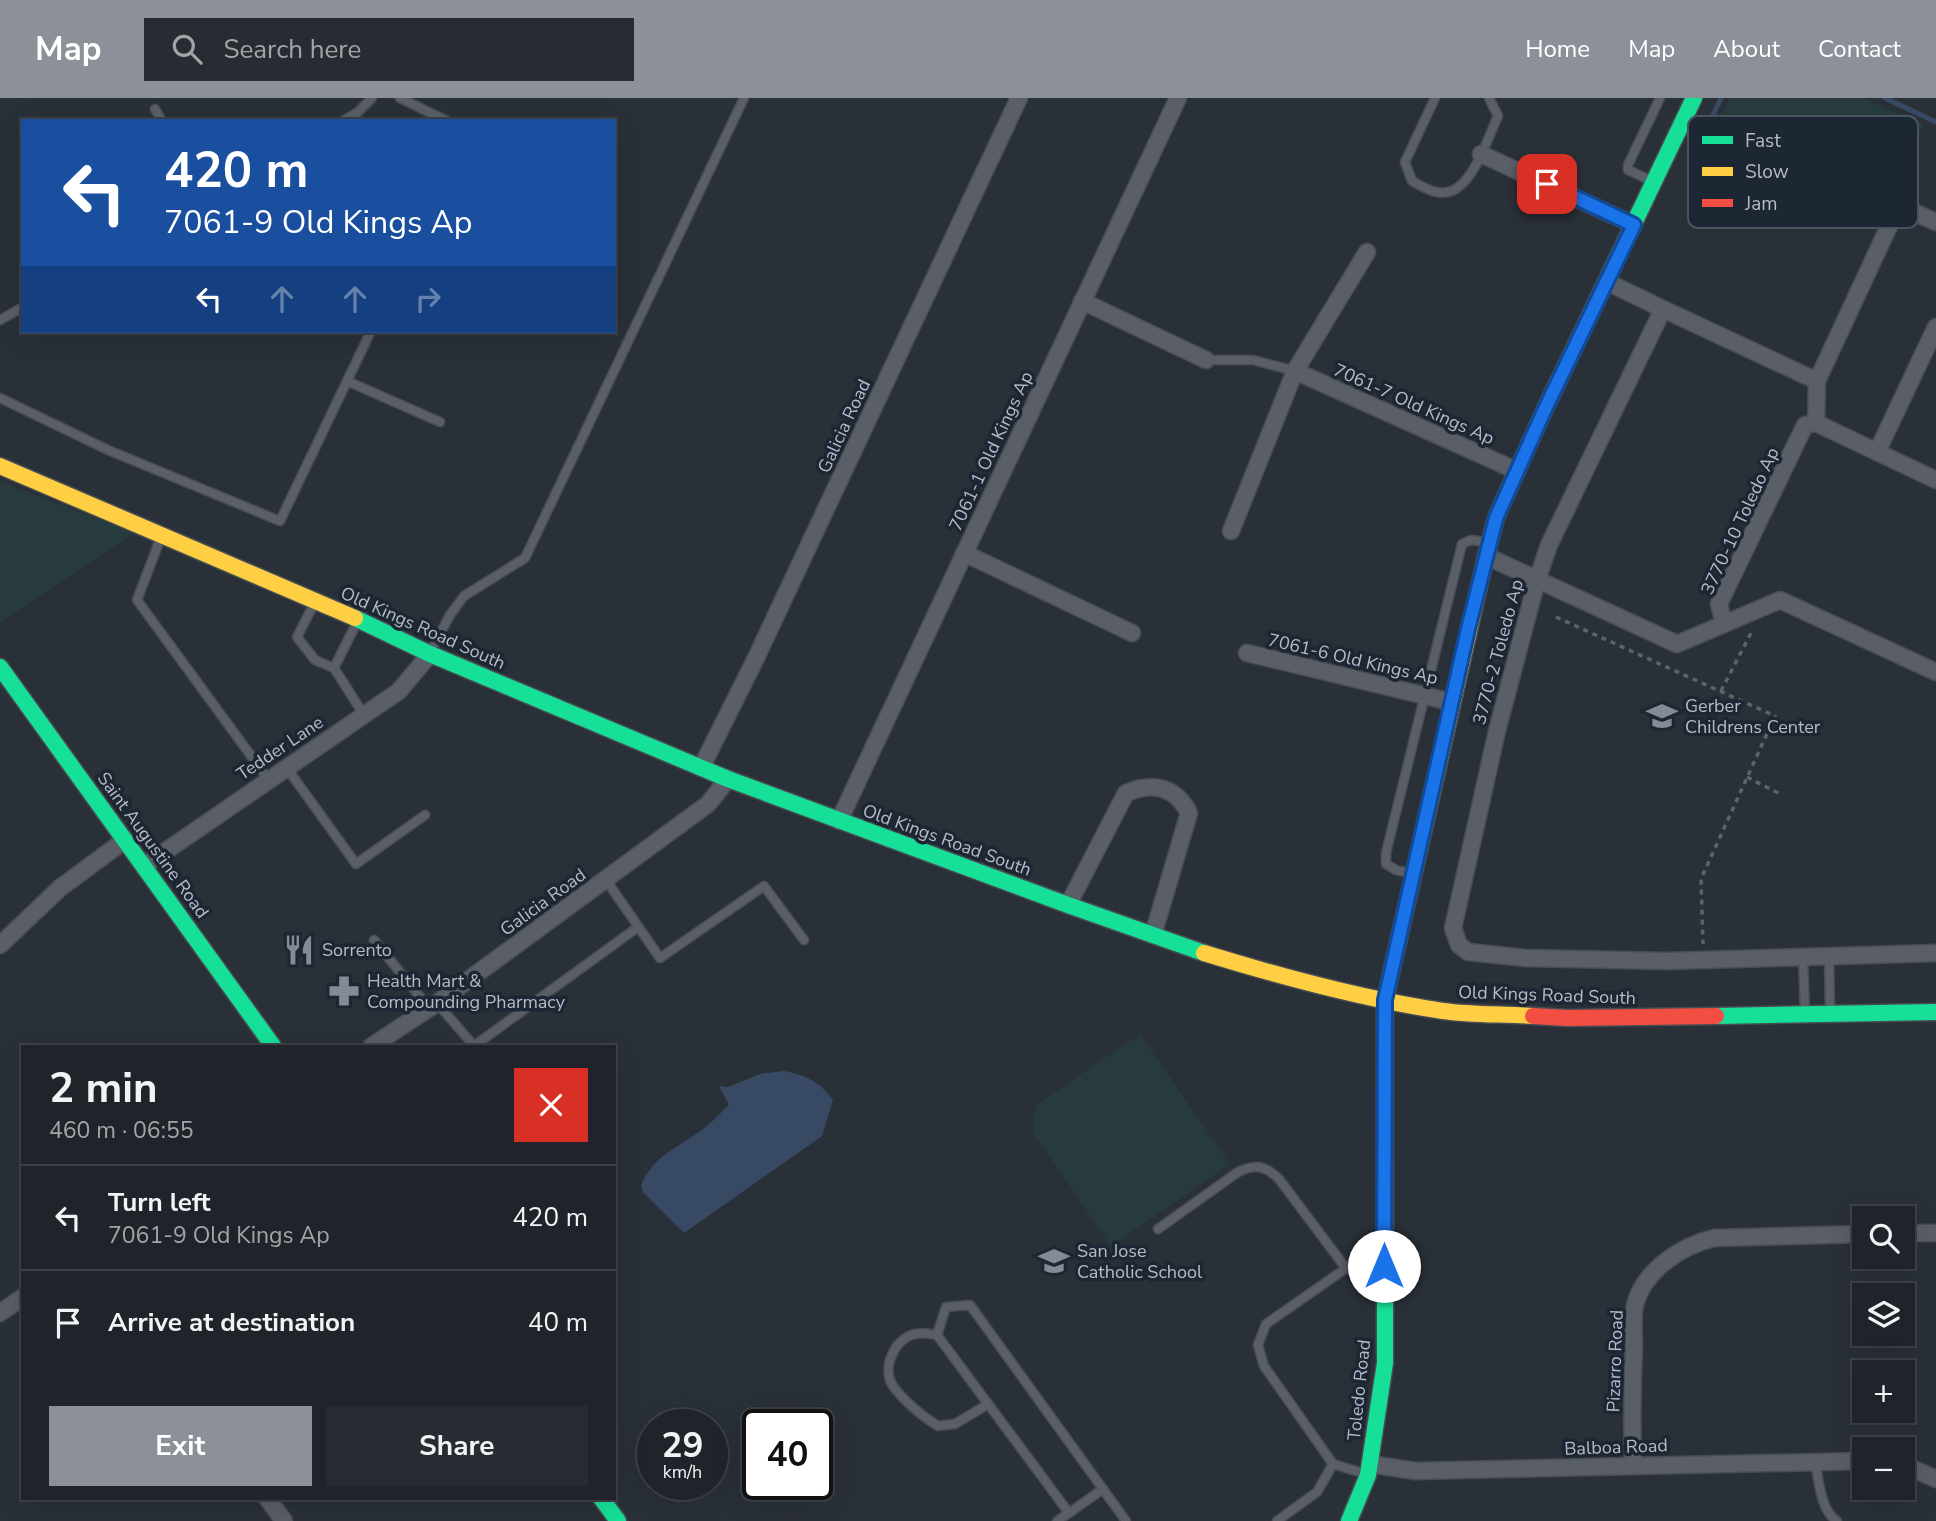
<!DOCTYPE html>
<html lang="en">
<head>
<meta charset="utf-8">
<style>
	body { margin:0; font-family:"Nunito Sans",sans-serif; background:#282c32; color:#f1f3f6; height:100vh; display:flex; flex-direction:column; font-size:26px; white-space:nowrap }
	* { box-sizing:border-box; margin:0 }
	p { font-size:23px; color:#a2a4a8 }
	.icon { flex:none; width:38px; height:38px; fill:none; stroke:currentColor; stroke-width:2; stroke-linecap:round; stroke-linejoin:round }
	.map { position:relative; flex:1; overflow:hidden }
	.drawer { position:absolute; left:21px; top:947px; width:595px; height:455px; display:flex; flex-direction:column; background:#20242a; border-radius:0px; box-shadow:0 7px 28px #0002,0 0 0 2px #3d4147 }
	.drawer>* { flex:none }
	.guide { position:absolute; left:21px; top:21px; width:595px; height:214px; border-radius:0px; box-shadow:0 7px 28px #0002,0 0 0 2px #3d4147; background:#1a4fa0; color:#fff; overflow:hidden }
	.buttons { position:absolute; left:1852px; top:1108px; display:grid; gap:14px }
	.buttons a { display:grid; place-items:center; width:63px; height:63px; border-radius:0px; background:#20242a; box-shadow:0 7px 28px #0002,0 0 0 2px #3d4147; font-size:35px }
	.speed { position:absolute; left:637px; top:1311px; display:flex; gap:14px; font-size:35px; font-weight:700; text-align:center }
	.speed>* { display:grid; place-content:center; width:91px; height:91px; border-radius:50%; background:#20242a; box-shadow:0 7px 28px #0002,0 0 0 2px #3d4147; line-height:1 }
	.speed small { font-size:18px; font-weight:400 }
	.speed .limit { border:4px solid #111; border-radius:10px; background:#fff; color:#111 }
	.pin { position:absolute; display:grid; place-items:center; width:60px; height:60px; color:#fff; margin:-30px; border-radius:14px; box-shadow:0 4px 10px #0006 }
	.me { position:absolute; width:77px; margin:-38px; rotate:0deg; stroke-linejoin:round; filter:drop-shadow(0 0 5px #0008) }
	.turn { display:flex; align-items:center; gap:24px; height:147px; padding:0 28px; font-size:32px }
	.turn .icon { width:91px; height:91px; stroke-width:2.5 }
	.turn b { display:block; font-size:49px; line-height:60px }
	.lanes { display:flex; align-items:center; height:66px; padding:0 28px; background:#0003; justify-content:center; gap:35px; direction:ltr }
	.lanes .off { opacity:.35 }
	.round { display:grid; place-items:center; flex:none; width:74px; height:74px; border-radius:0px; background:#282c32 }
	.head { display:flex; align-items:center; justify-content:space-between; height:119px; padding:0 28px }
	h1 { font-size:42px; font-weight:700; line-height:52px }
	.primary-button { display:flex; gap:14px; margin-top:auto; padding:14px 28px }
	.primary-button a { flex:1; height:80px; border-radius:0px; background:#8c9099; color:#fff; font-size:28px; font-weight:700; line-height:80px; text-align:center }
	.primary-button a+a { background:#282c32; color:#f1f3f6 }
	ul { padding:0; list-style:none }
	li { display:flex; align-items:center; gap:21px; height:105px; padding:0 28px; border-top:2px solid #3d4147 }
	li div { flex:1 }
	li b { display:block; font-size:26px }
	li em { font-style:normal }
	header { display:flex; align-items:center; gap:42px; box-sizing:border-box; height:98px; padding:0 35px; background:#8c9099; color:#fff }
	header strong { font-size:33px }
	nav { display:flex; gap:38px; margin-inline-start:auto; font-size:24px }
	.search { width:490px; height:63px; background:#282c32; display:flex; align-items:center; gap:18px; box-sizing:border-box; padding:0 24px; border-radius:0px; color:#a2a4a8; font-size:26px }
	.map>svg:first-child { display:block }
</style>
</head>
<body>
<header>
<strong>Map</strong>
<div class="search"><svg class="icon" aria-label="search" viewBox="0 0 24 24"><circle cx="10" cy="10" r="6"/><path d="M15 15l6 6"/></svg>Search here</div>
<nav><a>Home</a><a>Map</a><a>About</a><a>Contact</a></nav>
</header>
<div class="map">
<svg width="1936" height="1423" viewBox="0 0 1936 1423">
	<rect width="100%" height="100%" fill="#2a3038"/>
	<!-- green -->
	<g fill="#273a3e">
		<polygon points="1730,0 1862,0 1924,27 1881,115 1712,35"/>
		<polygon points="0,383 134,435 0,525"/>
		<polygon points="1140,936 1230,1066 1111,1148 1032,1033 1036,1007"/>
	</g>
	<!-- water -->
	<path fill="#384963" d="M784,973C806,977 820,984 833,1002L822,1038L684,1135L643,1094L641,1087C656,1053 683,1049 709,1026C716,1021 722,1013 729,1007L719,988L728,989L760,976Z"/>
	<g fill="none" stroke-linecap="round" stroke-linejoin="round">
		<!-- stream -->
		<g stroke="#384963" stroke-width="5">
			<polyline points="1885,0 1936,24"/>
			<polyline points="1708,28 1721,0"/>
		</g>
		<!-- lane casing -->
		<g stroke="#484c53" stroke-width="11">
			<g id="lane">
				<polyline points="400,0 447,23"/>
				<path d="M1435,0L1405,64L1412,83C1423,89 1435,97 1448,94C1473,89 1488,39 1498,18L1489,0"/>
				<polyline points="155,11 162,23"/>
				<polyline points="343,23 358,14 372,0"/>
				<polyline points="1652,83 1628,72 1628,67 1660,0"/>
				<polyline points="0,222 23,209"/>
				<polyline points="1206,262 1253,262 1295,273"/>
				<polyline points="347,283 440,324"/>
				<polyline points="0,300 108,352 280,423 371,233"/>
				<polyline points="161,439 137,502 268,681"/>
				<polyline points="315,504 297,539 315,562 334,570 364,617"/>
				<polyline points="431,553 450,517 464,498 525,460 744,0"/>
				<polyline points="334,570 357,524"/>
				<polyline points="286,669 356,766 425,717"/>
				<polyline points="1412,776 1396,772 1386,766 1386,755 1462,446 1471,442 1486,444"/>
				<polyline points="606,782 660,860 764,788 804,842"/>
				<polyline points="374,842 429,910"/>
				<polyline points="1829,858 1830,913"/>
				<polyline points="1803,859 1805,915"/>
				<polyline points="437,905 474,948 638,829"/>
				<path d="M1158,1131L1238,1074C1255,1066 1265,1067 1279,1081L1345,1169"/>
				<path d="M937,1237C930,1236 923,1234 915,1236C895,1240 881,1270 893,1288C904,1303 923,1319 938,1328L955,1326L988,1306"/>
				<path d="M1815,1364C1819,1382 1820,1412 1837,1423"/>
				<polyline points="1333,1366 1264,1268 1258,1247 1266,1226 1381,1146"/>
				<polyline points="1069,1415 1103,1391"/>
				<polyline points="1057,1423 1069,1415 937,1237 946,1209 970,1207 1126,1423"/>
				<polyline points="1277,1423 1317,1394 1333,1366 1366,1376"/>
			</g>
		</g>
		<!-- street casing -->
		<g stroke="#484c53" stroke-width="19">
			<g id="street">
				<polyline points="1481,56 1634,127"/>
				<polyline points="1936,124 1909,112 1898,116 1890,126 1817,283 1816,325 1805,327 1719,506 1724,526 1780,502 1936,574"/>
				<polyline points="1607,184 1663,211"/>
				<polyline points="1082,203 1206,262"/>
				<polyline points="1295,273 1517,373"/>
				<polyline points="1817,283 1663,211 1549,447 1537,482 1497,633 1453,830 1459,847 1468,854 1526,860 1667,863 1936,855"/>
				<polyline points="1816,325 1936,382"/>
				<polyline points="1877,354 1936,229"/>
				<polyline points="1231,433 1295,273 1367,154"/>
				<polyline points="964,455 1132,535"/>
				<polyline points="1486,458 1677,546 1724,526"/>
				<polyline points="1247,555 1451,604"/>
				<polyline points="701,670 755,562 1019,0"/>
				<polyline points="839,723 1178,0"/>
				<polyline points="144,768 399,593 430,556"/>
				<path d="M1068,807L1126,695C1153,684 1175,688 1189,715L1153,837"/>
				<polyline points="0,847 60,790 125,742"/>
				<polyline points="372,948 437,905 708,706 728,681"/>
				<polyline points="1902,1135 1936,1135"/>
				<polyline points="0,1215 23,1199"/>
				<polyline points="1370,1366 1415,1373 1864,1363"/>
				<polyline points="1902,1366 1936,1381"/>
				<path d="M1633,1368C1632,1328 1632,1289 1634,1250C1634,1236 1632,1220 1635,1207C1644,1172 1681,1148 1714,1140L1864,1136"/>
				<polyline points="267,1400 284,1423"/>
			</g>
		</g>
		<!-- fast casing -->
		<g stroke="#484c53" stroke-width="19">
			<g id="fast">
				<polyline points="1502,406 1545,311 1694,0"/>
				<polyline points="355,520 430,556 728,681 1068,807 1204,855"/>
				<polyline points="0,569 273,948"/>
				<polyline points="1716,918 1936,914"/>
				<polyline points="601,1400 618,1423"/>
				<polyline points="1349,1423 1368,1377 1385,1265 1385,902 1392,871"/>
			</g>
		</g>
		<!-- slow casing -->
		<g stroke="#484c53" stroke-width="19">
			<g id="slow">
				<polyline points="0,368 355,520"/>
				<path d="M1204,855C1282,879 1362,901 1443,913C1472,917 1503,916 1533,918"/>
				<polyline points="1392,871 1486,458 1496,420 1502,406"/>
			</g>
		</g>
		<!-- jam casing -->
		<g stroke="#484c53" stroke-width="19">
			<polyline id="jam" points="1533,918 1567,920 1716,918"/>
		</g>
		<!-- path -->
		<g stroke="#5d636a" stroke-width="3.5" stroke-dasharray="5 5" stroke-linecap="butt">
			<polyline points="1556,519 1775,618 1701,781 1703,846"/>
			<polyline points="1721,593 1752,533"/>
			<polyline points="1747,679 1780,696"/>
		</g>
		<!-- lane -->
		<use href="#lane" stroke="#5a5e66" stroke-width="8"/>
		<!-- street -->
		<use href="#street" stroke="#5a5e66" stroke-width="16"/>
		<!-- fast -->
		<use href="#fast" stroke="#16e098" stroke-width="16"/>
		<!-- slow -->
		<use href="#slow" stroke="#ffcf43" stroke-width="16"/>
		<!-- jam -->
		<use href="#jam" stroke="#f24e42" stroke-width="16"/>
	</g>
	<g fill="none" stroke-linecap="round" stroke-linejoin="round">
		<!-- route casing -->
		<g stroke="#114b97" stroke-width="18">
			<polyline id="route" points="1384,1168 1385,902 1468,531 1496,420 1545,311 1634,127 1547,86"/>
		</g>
		<!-- route -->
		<use href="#route" stroke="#1a73e8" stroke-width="12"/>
	</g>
	<!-- icons -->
	<defs>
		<g id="school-bare" transform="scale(2.415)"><path d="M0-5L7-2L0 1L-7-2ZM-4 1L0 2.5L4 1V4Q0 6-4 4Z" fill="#848b96" stroke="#1d2633" stroke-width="2.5" paint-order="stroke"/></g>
		<g id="restaurant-bare" transform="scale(2.415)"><path d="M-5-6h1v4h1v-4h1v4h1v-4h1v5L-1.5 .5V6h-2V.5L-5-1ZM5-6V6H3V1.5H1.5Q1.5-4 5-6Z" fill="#848b96" stroke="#1d2633" stroke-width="2.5" paint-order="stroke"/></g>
		<g id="pharmacy-bare" transform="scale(2.415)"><path d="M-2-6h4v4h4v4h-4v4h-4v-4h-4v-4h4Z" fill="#848b96" stroke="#1d2633" stroke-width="2.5" paint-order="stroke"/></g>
	</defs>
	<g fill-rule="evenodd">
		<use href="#school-bare" x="1662" y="618"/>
		<use href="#restaurant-bare" x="299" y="852"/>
		<use href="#pharmacy-bare" x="344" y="893"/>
		<use href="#school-bare" x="1054" y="1163"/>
	</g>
	<g text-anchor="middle" stroke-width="7" stroke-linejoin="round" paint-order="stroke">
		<!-- street labels -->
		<g font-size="18" fill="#b4bcc9" stroke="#1d2633">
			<text transform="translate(1414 306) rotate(24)" y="6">7061-7 Old Kings Ap</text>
			<text transform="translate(844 328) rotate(-65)" y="6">Galicia Road</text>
			<text transform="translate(991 353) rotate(-65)" y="6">7061-1 Old Kings Ap</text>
			<text transform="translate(1740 423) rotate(-65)" y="6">3770-10 Toledo Ap</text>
			<text transform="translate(423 530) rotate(24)" y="6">Old Kings Road South</text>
			<text transform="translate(1498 554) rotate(-75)" y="6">3770-2 Toledo Ap</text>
			<text transform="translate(1353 561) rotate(13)" y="6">7061-6 Old Kings Ap</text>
			<text transform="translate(280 650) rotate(-34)" y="6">Tedder Lane</text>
			<text transform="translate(947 742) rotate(20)" y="6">Old Kings Road South</text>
			<text transform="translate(153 747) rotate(54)" y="6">Saint Augustine Road</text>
			<text transform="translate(543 804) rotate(-36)" y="6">Galicia Road</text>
			<text transform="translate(1547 897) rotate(2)" y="6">Old Kings Road South</text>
			<text transform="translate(1615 1263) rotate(-88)" y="6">Pizarro Road</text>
			<text transform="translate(1359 1292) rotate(-84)" y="6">Toledo Road</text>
			<text transform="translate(1616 1349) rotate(-2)" y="6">Balboa Road</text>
		</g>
		<!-- poi labels -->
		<g font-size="18" fill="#b4bcc9" stroke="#1d2633" text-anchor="start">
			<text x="1685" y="614">Gerber<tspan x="1685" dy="21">Childrens Center</tspan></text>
			<text x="322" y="858">Sorrento</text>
			<text x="367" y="889">Health Mart &amp;<tspan x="367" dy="21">Compounding Pharmacy</tspan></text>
			<text x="1077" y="1159">San Jose<tspan x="1077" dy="21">Catholic School</tspan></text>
		</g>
	</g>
	<!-- legend -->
	<rect x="1688" y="18" width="230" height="112" rx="10" fill="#1d2633" stroke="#4a5360" stroke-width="2"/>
	<rect x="1702" y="38" width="31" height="8" fill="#16e098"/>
	<rect x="1702" y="69" width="31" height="9" fill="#ffcf43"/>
	<rect x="1702" y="101" width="31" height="8" fill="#f24e42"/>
	<g font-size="19" fill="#b4bcc9">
		<text x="1745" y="49">Fast</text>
		<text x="1745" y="80">Slow</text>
		<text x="1745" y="112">Jam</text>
	</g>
</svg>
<div class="buttons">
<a><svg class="icon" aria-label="search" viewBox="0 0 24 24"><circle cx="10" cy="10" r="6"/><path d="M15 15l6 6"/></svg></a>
<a><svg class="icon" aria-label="layers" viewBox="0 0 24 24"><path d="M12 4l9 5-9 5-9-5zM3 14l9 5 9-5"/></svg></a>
<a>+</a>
<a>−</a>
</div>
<div class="speed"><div>29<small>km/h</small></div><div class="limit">40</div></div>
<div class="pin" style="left:1547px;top:86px;background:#d93025"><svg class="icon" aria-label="arrive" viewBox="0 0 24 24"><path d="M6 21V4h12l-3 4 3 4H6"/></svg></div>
<svg class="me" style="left:1384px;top:1168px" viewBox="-20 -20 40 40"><circle r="19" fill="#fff"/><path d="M0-13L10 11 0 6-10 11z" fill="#1a73e8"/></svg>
<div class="guide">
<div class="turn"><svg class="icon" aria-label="left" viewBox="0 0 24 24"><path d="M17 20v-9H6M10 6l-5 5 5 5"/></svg><div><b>420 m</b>7061-9 Old Kings Ap</div></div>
<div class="lanes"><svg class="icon" aria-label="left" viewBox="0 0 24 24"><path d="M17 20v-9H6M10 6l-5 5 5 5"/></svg><svg class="icon off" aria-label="ahead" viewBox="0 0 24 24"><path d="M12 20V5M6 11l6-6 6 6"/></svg><svg class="icon off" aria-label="ahead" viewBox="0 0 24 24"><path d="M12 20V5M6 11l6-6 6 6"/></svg><svg class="icon off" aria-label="right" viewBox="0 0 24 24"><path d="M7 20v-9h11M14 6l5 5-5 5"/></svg></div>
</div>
<section class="drawer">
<div class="head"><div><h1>2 min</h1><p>460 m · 06:55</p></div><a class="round" style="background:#d93025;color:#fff"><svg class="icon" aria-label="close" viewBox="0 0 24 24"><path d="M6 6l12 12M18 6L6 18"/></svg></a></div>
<ul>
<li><svg class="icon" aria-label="left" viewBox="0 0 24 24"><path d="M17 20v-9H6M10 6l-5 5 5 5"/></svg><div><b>Turn left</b><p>7061-9 Old Kings Ap</p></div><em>420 m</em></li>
<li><svg class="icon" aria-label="arrive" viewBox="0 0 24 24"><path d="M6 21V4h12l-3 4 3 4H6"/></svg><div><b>Arrive at destination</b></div><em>40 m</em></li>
</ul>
<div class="primary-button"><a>Exit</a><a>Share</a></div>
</section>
</div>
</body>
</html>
